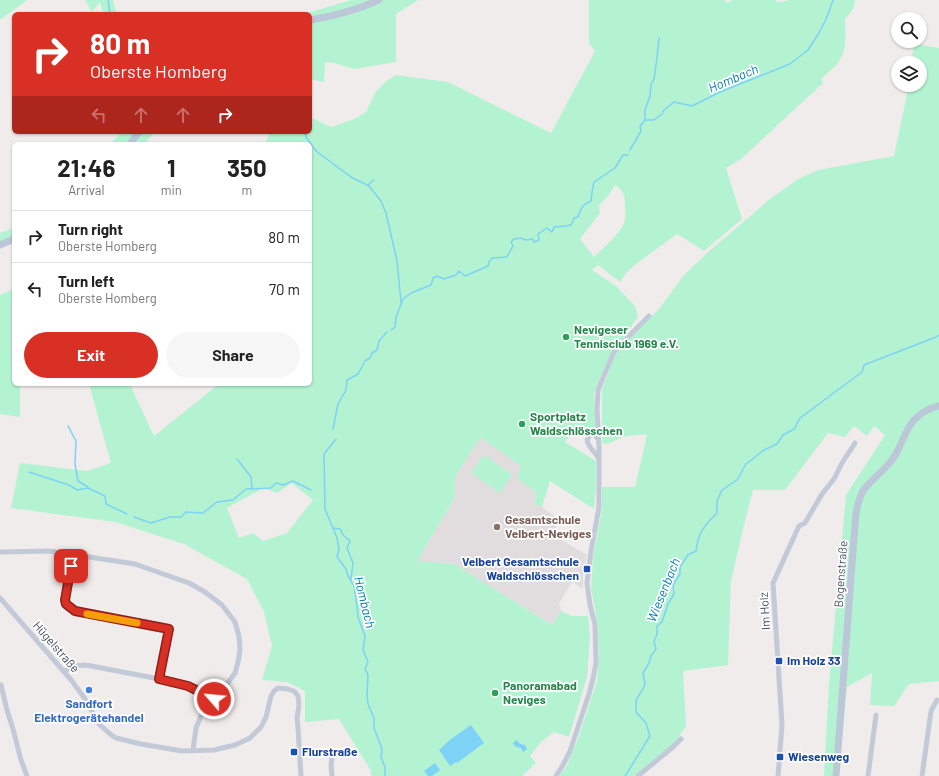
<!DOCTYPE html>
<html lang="en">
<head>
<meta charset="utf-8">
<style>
	body { margin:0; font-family:Barlow,sans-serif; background:#f6f6f6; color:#222; height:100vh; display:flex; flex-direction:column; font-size:15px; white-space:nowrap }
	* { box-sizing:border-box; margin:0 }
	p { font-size:13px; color:#767676 }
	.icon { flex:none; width:22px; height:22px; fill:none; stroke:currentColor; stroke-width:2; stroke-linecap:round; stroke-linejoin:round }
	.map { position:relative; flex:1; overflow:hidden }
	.details { position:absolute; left:12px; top:142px; width:300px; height:244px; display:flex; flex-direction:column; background:#fff; border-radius:6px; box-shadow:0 1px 3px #0004 }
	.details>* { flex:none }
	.top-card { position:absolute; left:12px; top:12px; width:300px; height:122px; border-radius:6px; box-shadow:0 1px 3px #0004; background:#d93025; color:#fff; overflow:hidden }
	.buttons { position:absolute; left:891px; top:12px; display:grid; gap:8px }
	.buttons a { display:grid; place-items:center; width:36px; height:36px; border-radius:50%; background:#fff; box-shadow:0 1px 3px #0004; font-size:20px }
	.pin { position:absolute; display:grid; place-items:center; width:34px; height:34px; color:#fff; margin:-17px; border-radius:8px; box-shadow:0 2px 6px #0006 }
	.me { position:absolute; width:44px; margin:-22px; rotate:297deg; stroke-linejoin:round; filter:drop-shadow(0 0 3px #0008) }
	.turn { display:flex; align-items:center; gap:14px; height:84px; padding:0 12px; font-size:18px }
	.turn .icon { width:52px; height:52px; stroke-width:2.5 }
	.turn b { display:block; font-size:28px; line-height:34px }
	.lanes { display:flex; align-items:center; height:38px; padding:0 12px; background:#0003; justify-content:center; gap:20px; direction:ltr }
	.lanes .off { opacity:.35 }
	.eta { display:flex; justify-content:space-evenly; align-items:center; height:68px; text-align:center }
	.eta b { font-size:24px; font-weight:700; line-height:28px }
	.action { display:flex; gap:8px; margin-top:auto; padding:8px 12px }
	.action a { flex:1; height:46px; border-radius:24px; background:#d93025; color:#fff; font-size:16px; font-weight:700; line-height:46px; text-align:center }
	.action a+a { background:#f6f6f6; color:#222 }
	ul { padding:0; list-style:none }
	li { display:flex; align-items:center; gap:12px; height:52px; padding:0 12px; border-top:1px solid #e0e0e0 }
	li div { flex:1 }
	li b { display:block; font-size:15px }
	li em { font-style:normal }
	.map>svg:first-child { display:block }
</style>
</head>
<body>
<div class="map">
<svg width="939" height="776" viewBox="0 0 939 776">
	<rect width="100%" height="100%" fill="#f0ecec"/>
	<!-- education -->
	<polygon fill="#e1ddde" points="480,436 521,466 536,492 534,504 542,507 559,519 553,535 587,555 583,575 583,589 572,582 559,604 561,611 552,625 454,564 416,562 455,497 455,478"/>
	<!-- green -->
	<g fill="#b4f3d2" fill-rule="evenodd">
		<polygon points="0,0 27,0 0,20"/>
		<polygon points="85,0 113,0 117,14 103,14 100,2 92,12"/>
		<polygon points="351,0 418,0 396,14 396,62 354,69 334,63 325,62 324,82 310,79 310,14 304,14"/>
		<path d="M589,0H725L727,3L733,0H776L777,2L788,1V0H855C855,8 850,13 845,19C845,34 848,50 838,63C833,69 826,74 821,79L823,83L741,159L726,168L742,219L704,251L677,234L636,264L627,272L620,282L598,265L592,270L616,286L635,306L638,317L609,358L596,387L594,395L596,433L580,425L573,436L570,435L565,442L596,461V486L594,509L550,481L542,507L534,504L536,492L517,479L521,466L480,437L455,478V497L417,561L454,564L552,625L561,611L572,616H588L590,637L587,677L569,737L554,732L542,741L530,756L536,763L522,776H371V771L339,719L305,722V691L287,682L262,680L272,646L264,612L247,579L184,544L115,522L11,508L20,463L87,471L111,463L89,384H131L133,391L154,436L219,384H310V144H265L270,132H310V117L331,127L354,119L366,112L375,93L385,82L396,75L448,82L551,133L595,51L589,43ZM615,185C624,190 625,196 625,206C625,210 626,215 625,219C623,232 603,248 594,257L580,239L600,213L599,205L608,196ZM292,483L313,500L287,533L263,541L253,533L239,538L227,508L264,488L277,493Z"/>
		<path d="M916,44L939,48V681L909,684L894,706L870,705L872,673L847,687L838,776H824L829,684L846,495L885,435L874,426L867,436L854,426L845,437L828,433L785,490H753L742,533L731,581L728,665L683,671L686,726L675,743L634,776H559L566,767L577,741L597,681L599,652L597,620L591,588L593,558L602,508V487H635L647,435C631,434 621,437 608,444L602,443V390L614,357L619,349L659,309L684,275L707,253L770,199L798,179L818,170L894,156L909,85H920V63H912L913,50Z"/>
		<polygon points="122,132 154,132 145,144 110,144"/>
		<polygon points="14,228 14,236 0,242 0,233"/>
		<polygon points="14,289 14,384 20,384 20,417 0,414 0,295"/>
		<polygon points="484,455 512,474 500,493 471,473"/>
	</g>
	<!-- water -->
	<g fill="#7dd2f5">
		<polygon points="471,725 484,743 457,763 456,762 450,766 439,750 451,739"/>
		<polygon points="517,740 520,744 525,745 527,749 523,752 521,748 516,747 513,743"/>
		<polygon points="435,763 440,770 432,776 428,776 424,771"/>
	</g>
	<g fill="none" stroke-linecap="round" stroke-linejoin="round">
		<!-- stream -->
		<g stroke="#7dd2f5" stroke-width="1.5">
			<polyline points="108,0 110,14"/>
			<polyline points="645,120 645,110 650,96 651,85 654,79 657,58 659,38"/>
			<polyline points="305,132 306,137 316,151 351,177 369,186 381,201 386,213 389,226 397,261 401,302"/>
			<polyline points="630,150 641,131 640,126 645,120 654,120 662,114 664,110 674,102 692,106 720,92 790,64 808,50 819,33 827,17 833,0"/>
			<polyline points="368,185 374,180"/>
			<path d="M391,330L395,327L396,317L403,299L411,293L431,285L433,278L437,276L444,279L456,275L459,271L465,276L488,266L489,262L492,258L507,257L513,246L511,242L514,239L521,238L525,240L533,239L534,242L539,240L538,234L547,228L552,232L554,227C560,226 565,227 571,225L574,218L578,217C581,208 582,205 591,201L592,192L594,182L615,168L623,155H628"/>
			<polyline points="68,426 76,441 75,464 78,481 88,487"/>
			<polyline points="333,429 338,404 346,390 347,380 358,374 365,361 370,358 372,353 377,350 379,341 387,332"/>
			<polyline points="336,439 324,454 325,509 337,538 339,549 337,557 346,569 348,576 354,586 357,606 358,617 365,636 363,650 368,662 365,669 368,675 367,696 368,704 374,718 374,728 382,749 381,757 385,767 385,776"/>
			<polyline points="237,459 251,477 252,489"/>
			<polyline points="29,472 69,485 77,490 88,488 105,496 106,504 127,514"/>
			<polyline points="134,517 151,523 170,517 181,517 186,512 203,513 217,502 233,500 246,489 271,488 276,483 283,485 293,481 311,490"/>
			<polyline points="333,528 340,529 343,535 350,541 347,548 353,563 351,579"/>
			<path d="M625,776L650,736L646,723L636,712V700L643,689L645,684L643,673L649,663L651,656L656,649L654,641L657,634V626L662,622L668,604L674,594L673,585L680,574V567L688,555L696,551C698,533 704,526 717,513V501L722,490L737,480L746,464L764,450L777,444L783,435L794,429L800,418L862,372L864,365L936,337L939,335"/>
		</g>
		<!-- street -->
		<g stroke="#c1cad6" stroke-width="5">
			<path d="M598,457C594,451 588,447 587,440L590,435L593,434L595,435L598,439"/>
			<polyline points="0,552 50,551 135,564 169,576 189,583 205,592 222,605 235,622 239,636 240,650 238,662 235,673 225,687 204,709 196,728 193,750"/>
			<polyline points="74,554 65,600 66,604 75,611 169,629 159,679"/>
			<polyline points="0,598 72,681 85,699 99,724 110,734 116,738 141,744 182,751 214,750 235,745 250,738 261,727 266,717 271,696 274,691 278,688 288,689 294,691 298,696 299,705 297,718 298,728 301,776"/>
			<polyline points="64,671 74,666 86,665 159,679 188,686 213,699"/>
			<polyline points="1,685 7,710 13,729 21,760 27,776"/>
			<polyline points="332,776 331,765 333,751"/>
			<polyline points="556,776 563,765 570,751 589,694 593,679 596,663 595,624 590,605 587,583 591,551 599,507 599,447 597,410 598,390 613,354 617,348 649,316"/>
			<polyline points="638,776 674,746 681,739"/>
			<polyline points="778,776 782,725 773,583 799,526 805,523 822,494 834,479 842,463 855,443"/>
			<polyline points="868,776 876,715"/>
			<polyline points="922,776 931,711 937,700"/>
		</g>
		<!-- secondary -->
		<g stroke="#bcc7d8" stroke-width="7">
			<path d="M310,20C334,16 357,10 379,0"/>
			<polyline points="130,144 139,132"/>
			<polyline points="0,245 14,239"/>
			<path d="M836,776L856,512C858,505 859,498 863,491C872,478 886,470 894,457C902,445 905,429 915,419C922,412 929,408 939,406"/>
		</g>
	</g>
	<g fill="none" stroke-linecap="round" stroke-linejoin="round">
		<!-- route casing -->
		<g stroke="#8d1f18" stroke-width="10">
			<polyline id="route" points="71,566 65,600 66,604 75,611 169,629 159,679 188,686 214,699"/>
		</g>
		<!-- route -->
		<use href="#route" stroke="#d93025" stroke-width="7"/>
		<!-- slow -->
		<polyline stroke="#f59e0b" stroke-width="7" points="87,614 137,623"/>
	</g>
	<!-- markers -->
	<g fill="#2e9e5b" stroke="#fff" stroke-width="1.5">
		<circle cx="566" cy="337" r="4"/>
		<circle cx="522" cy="424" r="4"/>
		<circle cx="495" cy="693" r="4"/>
	</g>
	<circle fill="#8d6e63" stroke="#fff" stroke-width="1.5" cx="497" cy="527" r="4"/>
	<g fill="#1a4fb4" stroke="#fff" stroke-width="1.5">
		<rect x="583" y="565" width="8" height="8" rx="2"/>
		<rect x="775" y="657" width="8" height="8" rx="2"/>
		<rect x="290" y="748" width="8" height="8" rx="2"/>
		<rect x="776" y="753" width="8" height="8" rx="2"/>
	</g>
	<circle fill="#3f7fe0" stroke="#fff" stroke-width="1.5" cx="89" cy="690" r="4"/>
	<g text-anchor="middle" stroke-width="3.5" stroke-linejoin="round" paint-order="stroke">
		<!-- leisure labels -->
		<g font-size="12" font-weight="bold" fill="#27864d" stroke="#fff" text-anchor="start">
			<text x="574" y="334">Nevigeser<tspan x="574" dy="14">Tennisclub 1969 e.V.</tspan></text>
			<text x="530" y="421">Sportplatz<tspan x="530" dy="14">Waldschlösschen</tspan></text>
			<text x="503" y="690">Panoramabad<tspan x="503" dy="14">Neviges</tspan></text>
		</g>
		<!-- education labels -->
		<g font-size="12" font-weight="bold" fill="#785e54" stroke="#fff" text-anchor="start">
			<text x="505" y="524">Gesamtschule<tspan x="505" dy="14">Velbert-Neviges</tspan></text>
		</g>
		<!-- transit labels -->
		<g font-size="12" font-weight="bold" fill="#164399" stroke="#fff" text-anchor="start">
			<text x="579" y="566" text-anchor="end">Velbert Gesamtschule<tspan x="579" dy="14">Waldschlösschen</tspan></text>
			<text x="787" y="665">Im Holz 33</text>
			<text x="302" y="756">Flurstraße</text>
			<text x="788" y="761">Wiesenweg</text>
		</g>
		<!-- street labels -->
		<g font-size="12" fill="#434e5c" stroke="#fff">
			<text transform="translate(841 574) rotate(-86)" y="4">Bogenstraße</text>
			<text transform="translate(765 611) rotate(-94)" y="4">Im Holz</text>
			<text transform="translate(56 647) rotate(49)" y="4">Hügelstraße</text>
		</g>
		<!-- shop labels -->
		<g font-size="12" font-weight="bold" fill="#366cbe" stroke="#fff">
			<text x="89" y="708">Sandfort<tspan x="89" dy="14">Elektrogerätehandel</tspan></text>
		</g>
		<!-- water labels -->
		<g font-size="13" font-style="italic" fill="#007eb2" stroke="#fff">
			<text transform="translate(733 78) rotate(-23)" y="5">Hombach</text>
			<text transform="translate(663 590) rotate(-68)" y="5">Wiesenbach</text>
			<text transform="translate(365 602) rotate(76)" y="5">Hombach</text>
		</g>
	</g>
</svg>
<div class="buttons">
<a><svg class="icon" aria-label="search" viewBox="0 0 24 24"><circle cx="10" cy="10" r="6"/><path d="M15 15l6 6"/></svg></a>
<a><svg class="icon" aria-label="layers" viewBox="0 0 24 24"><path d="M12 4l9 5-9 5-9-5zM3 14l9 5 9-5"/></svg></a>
</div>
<div class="pin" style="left:71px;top:566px;background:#d93025"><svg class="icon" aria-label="arrive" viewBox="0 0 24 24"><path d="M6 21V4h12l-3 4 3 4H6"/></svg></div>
<svg class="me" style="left:214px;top:699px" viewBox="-20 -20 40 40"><circle r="17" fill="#d93025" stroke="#fff" stroke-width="3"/><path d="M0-11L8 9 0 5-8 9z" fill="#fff"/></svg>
<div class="top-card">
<div class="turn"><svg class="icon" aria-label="right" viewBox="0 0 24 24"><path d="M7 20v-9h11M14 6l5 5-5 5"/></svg><div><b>80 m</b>Oberste Homberg</div></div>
<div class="lanes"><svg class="icon off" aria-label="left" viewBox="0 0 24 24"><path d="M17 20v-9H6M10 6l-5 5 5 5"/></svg><svg class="icon off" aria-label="ahead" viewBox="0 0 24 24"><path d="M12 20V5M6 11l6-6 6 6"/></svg><svg class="icon off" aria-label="ahead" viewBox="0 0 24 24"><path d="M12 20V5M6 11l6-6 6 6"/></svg><svg class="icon" aria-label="right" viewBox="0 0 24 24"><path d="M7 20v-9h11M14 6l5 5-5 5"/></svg></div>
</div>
<section class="details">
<div class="eta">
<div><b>21:46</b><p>Arrival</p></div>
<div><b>1</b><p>min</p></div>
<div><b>350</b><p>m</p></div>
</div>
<ul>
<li><svg class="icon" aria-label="right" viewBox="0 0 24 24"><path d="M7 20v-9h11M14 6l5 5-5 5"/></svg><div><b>Turn right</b><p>Oberste Homberg</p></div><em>80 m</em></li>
<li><svg class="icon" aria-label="left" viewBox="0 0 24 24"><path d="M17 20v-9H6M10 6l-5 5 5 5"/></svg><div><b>Turn left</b><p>Oberste Homberg</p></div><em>70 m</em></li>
</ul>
<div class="action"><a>Exit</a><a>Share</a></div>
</section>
</div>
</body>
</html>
